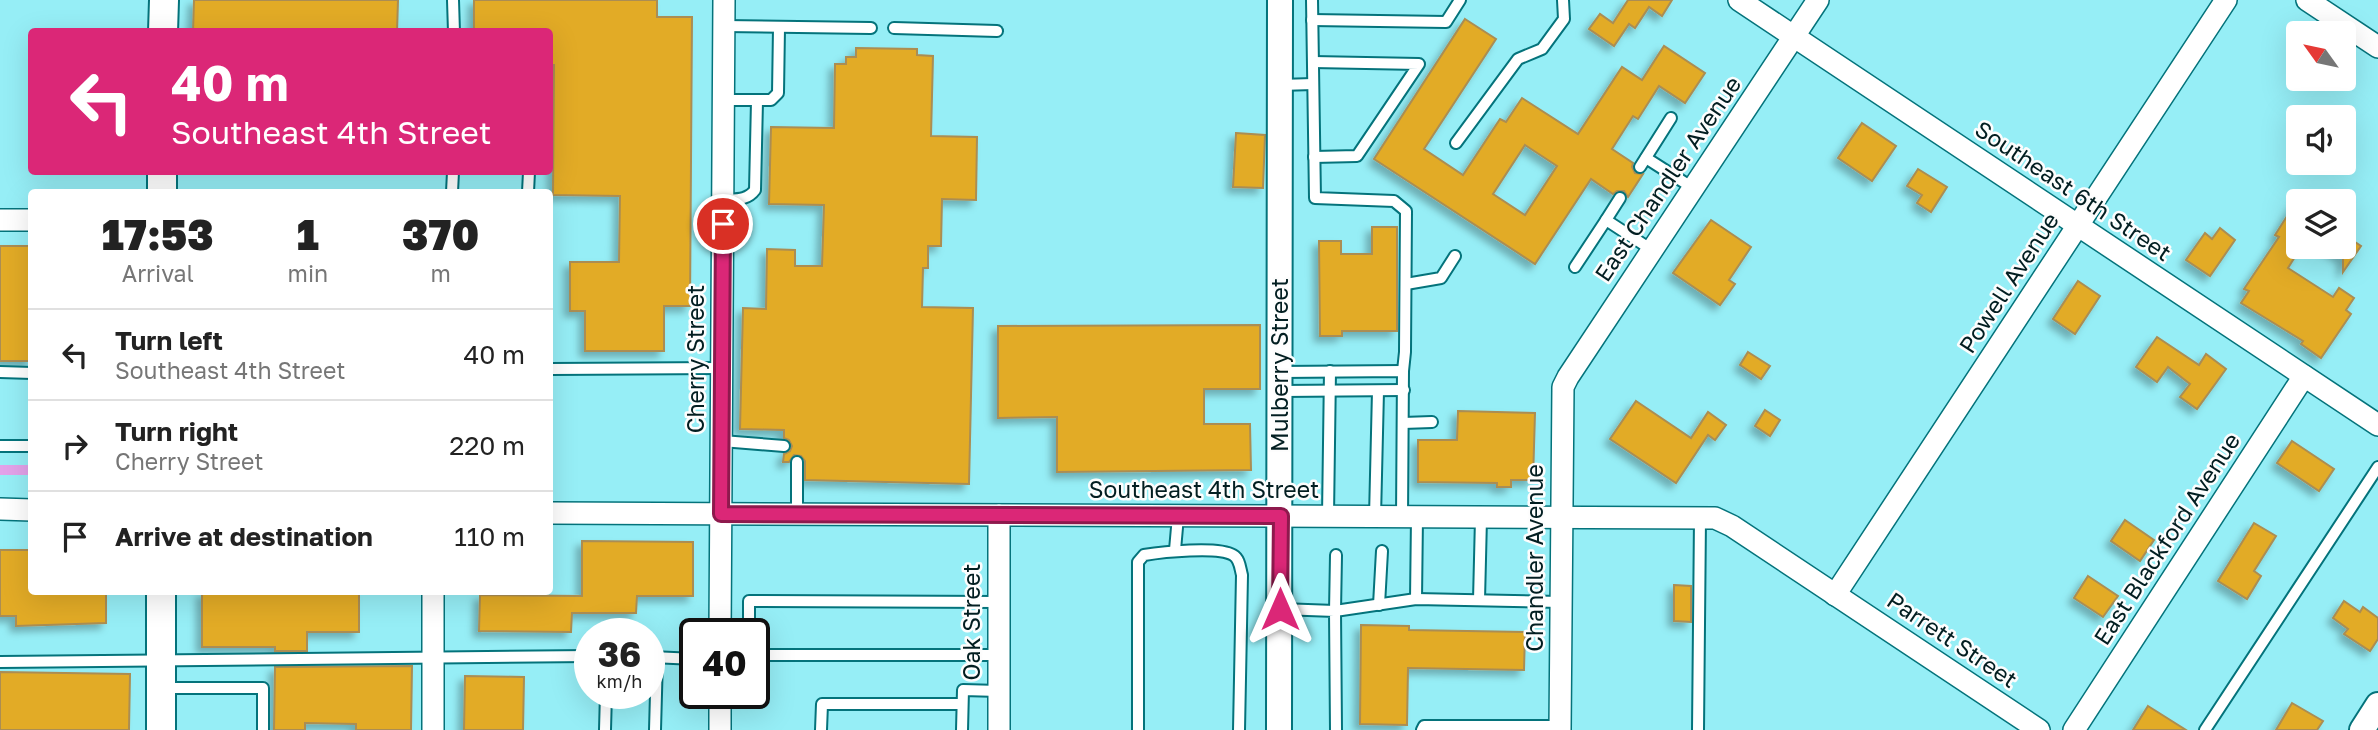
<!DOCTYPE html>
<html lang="en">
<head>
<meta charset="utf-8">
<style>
	body { margin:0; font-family:"Golos Text",sans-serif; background:#f6f6f6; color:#222; height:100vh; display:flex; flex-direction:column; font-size:26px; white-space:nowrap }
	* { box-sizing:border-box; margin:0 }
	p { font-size:23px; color:#767676 }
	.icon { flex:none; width:38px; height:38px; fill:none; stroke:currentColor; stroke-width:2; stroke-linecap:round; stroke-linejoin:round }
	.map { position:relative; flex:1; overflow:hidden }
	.sheet { position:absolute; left:28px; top:189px; width:525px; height:406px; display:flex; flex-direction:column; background:#fff; border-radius:7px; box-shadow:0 7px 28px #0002 }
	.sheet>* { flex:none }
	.guide { position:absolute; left:28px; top:28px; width:525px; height:147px; border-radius:7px; box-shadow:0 7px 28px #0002; background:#db2777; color:#fff; overflow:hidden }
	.needle { width:46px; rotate:303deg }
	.fabs { position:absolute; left:2286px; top:21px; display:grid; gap:14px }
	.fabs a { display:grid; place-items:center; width:70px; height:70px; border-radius:7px; background:#fff; box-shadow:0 7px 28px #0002; font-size:35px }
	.speed { position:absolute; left:574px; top:618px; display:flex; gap:14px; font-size:35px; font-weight:700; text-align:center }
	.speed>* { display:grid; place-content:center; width:91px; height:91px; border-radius:50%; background:#fff; box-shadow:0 7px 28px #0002; line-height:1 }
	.speed small { font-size:18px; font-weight:400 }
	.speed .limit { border:4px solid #111; border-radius:10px; background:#fff; color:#111 }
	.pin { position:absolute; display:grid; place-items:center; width:60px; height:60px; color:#fff; margin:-30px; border:4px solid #fff; border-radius:50%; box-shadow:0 2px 7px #0007 }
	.me { position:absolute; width:77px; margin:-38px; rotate:0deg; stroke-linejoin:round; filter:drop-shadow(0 0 5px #0008) }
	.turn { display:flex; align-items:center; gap:24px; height:147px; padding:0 28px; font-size:32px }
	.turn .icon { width:91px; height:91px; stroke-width:2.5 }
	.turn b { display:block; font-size:49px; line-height:60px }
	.eta { display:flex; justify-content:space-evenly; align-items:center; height:119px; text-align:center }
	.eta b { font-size:42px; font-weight:800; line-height:49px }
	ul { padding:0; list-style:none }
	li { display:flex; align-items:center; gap:21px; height:91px; padding:0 28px; border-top:2px solid #e0e0e0 }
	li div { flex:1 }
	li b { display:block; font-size:26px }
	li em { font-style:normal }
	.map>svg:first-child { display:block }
</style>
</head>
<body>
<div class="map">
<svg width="2378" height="730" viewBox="0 0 2378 730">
	<defs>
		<filter id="shadow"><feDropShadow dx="-5.5" dy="5.5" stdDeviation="3.5" flood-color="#0004"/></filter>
	</defs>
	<rect width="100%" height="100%" fill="#96eef6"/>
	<!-- green -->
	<rect fill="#e2a2e9" x="0" y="465" width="31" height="10"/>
	<!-- building -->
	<g fill="#e2ab27" stroke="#ab8d52" stroke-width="2" fill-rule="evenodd" filter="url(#shadow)">
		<polygon points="194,0 398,0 397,32 193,32"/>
		<polygon points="474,0 657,0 657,17 692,17 690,306 664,306 664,351 585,351 585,311 570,311 570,262 619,262 620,196 553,195 554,65 550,65 550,32 474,32"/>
		<polygon points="1628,0 1672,0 1662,16 1649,7 1635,28 1629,24 1614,46 1589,29 1600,14 1613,23"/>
		<path d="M1465,19L1496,39L1424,149L1463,175L1500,119L1506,122L1522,98L1578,134L1622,67L1642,80L1664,46L1705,73L1685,103L1659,86L1638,119L1633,116L1612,149L1633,163L1632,167L1635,173L1643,174L1628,197L1624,191H1617L1613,194L1591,179L1535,264L1374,159ZM1525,145L1557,166L1525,215L1493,194Z"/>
		<polygon points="856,48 917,49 917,55 933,56 931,136 977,137 976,200 942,199 941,246 928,246 928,268 923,268 922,307 973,308 969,484 805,480 805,461 801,456 794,455 789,462 783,462 784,454 790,451 792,446 789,440 784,438 784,430 740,429 743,308 766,309 767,249 795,250 795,266 822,266 824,205 769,204 771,127 834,128 835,64 846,64 846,57 856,57"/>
		<polygon points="1862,123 1896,146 1872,181 1838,158"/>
		<polygon points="1236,133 1265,135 1263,188 1233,187"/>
		<polygon points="1918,169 1947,187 1931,212 1917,203 1922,195 1907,186"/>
		<polygon points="2298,199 2298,252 2288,268 2333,297 2339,288 2354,298 2346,310 2351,314 2321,358 2301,344 2303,341 2241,303 2249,291 2244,289 2279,237 2275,235"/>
		<polygon points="1711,220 1751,247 1729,280 1735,284 1720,305 1673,273"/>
		<polygon points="1372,227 1397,227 1397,331 1342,331 1342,336 1320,336 1319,241 1341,241 1341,254 1372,254"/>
		<polygon points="2220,228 2235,240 2210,276 2186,260 2205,233 2212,239"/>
		<polygon points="2343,234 2361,246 2343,272 2343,258 2327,247 2343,247"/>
		<rect x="0" y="246" width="32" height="115"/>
		<polygon points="2078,281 2100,296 2075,334 2053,319"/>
		<polygon points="1260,325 1260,389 1204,389 1204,424 1250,424 1251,470 1057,472 1057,417 998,418 998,326"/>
		<polygon points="2157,337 2199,365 2206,354 2226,369 2197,409 2180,397 2190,384 2168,367 2157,382 2136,367"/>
		<polygon points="1748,352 1770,366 1761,379 1740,365"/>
		<polygon points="1636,401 1691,438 1708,412 1726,425 1715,440 1708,435 1676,483 1610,439"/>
		<polygon points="1765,410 1780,420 1770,436 1755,426"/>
		<polygon points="1458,411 1535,413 1533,480 1511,480 1511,487 1497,487 1497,483 1418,482 1418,440 1457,440"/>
		<polygon points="2292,441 2334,469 2319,491 2277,463"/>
		<polygon points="2125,520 2154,540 2140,561 2111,541"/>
		<polygon points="2254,523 2276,536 2254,571 2261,576 2247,599 2218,581"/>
		<polygon points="582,541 693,542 693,596 637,596 636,613 572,613 571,632 479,631 480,595 582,596"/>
		<polygon points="0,550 32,550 32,592 106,592 106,623 16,626 16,616 0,616"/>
		<polygon points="2088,576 2118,596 2103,617 2074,598"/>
		<polygon points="1674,585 1691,586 1691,622 1674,621"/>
		<polygon points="202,592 359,592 359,632 307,632 307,651 275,651 275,647 202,647"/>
		<polygon points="2344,601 2360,612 2363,607 2378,618 2378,639 2370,651 2344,634 2348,629 2333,618"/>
		<polygon points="1361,625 1409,626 1409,630 1525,632 1524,670 1408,668 1407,725 1360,724"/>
		<polygon points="412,666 411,730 356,730 356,724 305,723 305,730 274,730 275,667"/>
		<polygon points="0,672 130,674 129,730 0,730"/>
		<polygon points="465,676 524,677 523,730 464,730"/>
		<polygon points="2292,703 2323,721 2317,730 2276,730"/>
		<polygon points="2148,706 2186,730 2133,730"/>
	</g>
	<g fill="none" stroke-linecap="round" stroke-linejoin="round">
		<!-- service casing -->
		<g stroke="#04737b" stroke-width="14">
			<g id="service">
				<polyline points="453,0 454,32"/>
				<polyline points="1312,0 1315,198 1394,201 1406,211 1405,352 1403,371"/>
				<polyline points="1312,20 1446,22 1460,0"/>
				<polyline points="724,26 871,28"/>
				<polyline points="894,28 997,31"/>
				<polyline points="1313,62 1419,64 1357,156 1314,157"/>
				<polyline points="1280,85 1313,84"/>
				<polyline points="723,100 771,100 778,93 779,28"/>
				<polyline points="1456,143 1518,59 1542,49 1564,19 1563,0"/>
				<polyline points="1646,158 1693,188"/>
				<polyline points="1640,167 1671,118"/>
				<polyline points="452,192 453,172"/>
				<polyline points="528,192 529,172"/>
				<path d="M723,200C735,199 747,201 755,190L757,101"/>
				<polyline points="1606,220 1620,198"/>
				<polyline points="1575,267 1606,220 1652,250"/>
				<polyline points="1406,284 1441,278 1455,256"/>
				<polyline points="550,369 722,368"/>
				<polyline points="0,372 32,373"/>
				<polyline points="1281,372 1403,371 1402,517"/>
				<polyline points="1281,391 1404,390"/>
				<polyline points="1403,423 1432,422"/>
				<polyline points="722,441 784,446"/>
				<polyline points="0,446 32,446"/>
				<polyline points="797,514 797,462"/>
				<polyline points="1328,516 1330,371"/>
				<polyline points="1375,517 1378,391"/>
				<polyline points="1175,550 1178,516"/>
				<polyline points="1336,555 1335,611 1416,599 1561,602"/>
				<polyline points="1416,599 1417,517"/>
				<polyline points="1479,600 1481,518"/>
				<polyline points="1379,605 1382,551"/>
				<polyline points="1280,609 1335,611 1336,730"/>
				<polyline points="749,634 749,601 999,602"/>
				<polyline points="754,655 999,655"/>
				<polyline points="652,657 695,659"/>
				<polyline points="0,662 590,656"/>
				<polyline points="162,688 263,688 263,730"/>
				<polyline points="605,730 606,693"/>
				<polyline points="655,730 657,657"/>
				<polyline points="821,730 822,704 962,704"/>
				<polyline points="962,730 963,690 999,691"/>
				<path d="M1138,730V562L1144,555C1162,552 1218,546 1233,555C1240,559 1240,568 1242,575L1239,730"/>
				<polyline points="1422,730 1424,726 1560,726"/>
				<polyline points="1698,730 1700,518"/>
				<polyline points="2205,730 2378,467"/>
			</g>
		</g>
		<!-- minor casing -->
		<g stroke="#04737b" stroke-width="24">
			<g id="minor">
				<polyline points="1739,0 2378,425"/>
				<polyline points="2307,0 2378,47"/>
				<polyline points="0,220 32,220"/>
				<polyline points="0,509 32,510"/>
				<polyline points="550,513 1715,518 1732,526 2039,730"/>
				<polyline points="433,592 433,730"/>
				<polyline points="1835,595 2226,0"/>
				<polyline points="720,634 724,0"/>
				<polyline points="720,730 720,693"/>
				<polyline points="999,730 999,515"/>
				<polyline points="1560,730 1563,387 1568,377 1818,0"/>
				<polyline points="2074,730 2304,376"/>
			</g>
		</g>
		<!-- tertiary casing -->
		<g stroke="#04737b" stroke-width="28">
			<g id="tertiary">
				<polyline points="1279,730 1280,0"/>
				<polyline points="2362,730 2378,705"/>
			</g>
		</g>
		<!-- secondary casing -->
		<g stroke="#04737b" stroke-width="32">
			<g id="secondary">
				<polyline points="163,32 164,0"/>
				<polyline points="162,192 162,172"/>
				<polyline points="161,730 161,592"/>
			</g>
		</g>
		<!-- service -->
		<use href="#service" stroke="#fff" stroke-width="10"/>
		<!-- minor -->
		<use href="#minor" stroke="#fff" stroke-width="21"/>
		<!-- tertiary -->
		<use href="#tertiary" stroke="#fff" stroke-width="24"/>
		<!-- secondary -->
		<use href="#secondary" stroke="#fff" stroke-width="28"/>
	</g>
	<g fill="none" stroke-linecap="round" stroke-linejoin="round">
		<!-- route casing -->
		<g stroke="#8e194d" stroke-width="18">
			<polyline id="route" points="723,224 721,514 1281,516 1280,609"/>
		</g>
		<!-- route -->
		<use href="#route" stroke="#db2777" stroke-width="12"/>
	</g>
	<g text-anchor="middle" stroke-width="5" stroke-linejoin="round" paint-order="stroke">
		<!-- street labels -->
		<g font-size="23" fill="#021e21" stroke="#fdfdfd">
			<text transform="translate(1668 179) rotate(-56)" y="8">East Chandler Avenue</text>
			<text transform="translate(2073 191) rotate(34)" y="8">Southeast 6th Street</text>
			<text transform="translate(2009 283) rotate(-57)" y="8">Powell Avenue</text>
			<text transform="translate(696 359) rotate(-90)" y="8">Cherry Street</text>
			<text transform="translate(1280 365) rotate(-90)" y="8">Mulberry Street</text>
			<text x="1204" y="498">Southeast 4th Street</text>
			<text transform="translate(2167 539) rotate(-57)" y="8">East Blackford Avenue</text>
			<text transform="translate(1535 558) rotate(-90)" y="8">Chandler Avenue</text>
			<text transform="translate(972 622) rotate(-90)" y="8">Oak Street</text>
			<text transform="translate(1952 640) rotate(34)" y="8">Parrett Street</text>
		</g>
	</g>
</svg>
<div class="fabs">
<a><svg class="needle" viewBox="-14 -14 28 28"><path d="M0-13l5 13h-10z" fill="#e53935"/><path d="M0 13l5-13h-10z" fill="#767676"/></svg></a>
<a><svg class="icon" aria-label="sound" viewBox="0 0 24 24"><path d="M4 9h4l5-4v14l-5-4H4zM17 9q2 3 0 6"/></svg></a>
<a><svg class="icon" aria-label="layers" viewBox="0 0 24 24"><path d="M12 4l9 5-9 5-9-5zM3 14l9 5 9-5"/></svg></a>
</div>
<div class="speed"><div>36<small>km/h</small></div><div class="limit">40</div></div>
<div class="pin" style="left:723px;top:224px;background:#d93025"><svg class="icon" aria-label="arrive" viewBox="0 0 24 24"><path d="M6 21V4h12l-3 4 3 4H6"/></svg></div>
<svg class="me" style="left:1280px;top:609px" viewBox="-20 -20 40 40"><path d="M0-17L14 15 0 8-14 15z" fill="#db2777" stroke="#fff" stroke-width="4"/></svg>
<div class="guide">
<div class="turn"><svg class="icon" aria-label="left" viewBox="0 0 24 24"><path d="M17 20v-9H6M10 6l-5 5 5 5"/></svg><div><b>40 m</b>Southeast 4th Street</div></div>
</div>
<section class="sheet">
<div class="eta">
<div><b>17:53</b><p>Arrival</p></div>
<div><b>1</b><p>min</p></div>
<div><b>370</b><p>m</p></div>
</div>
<ul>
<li><svg class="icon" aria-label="left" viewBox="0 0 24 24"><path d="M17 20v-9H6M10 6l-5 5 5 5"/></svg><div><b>Turn left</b><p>Southeast 4th Street</p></div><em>40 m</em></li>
<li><svg class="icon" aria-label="right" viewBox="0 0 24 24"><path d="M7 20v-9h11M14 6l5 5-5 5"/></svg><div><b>Turn right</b><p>Cherry Street</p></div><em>220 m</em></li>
<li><svg class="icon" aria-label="arrive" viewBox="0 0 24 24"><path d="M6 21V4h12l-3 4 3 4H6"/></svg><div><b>Arrive at destination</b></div><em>110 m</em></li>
</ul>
</section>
</div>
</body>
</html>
